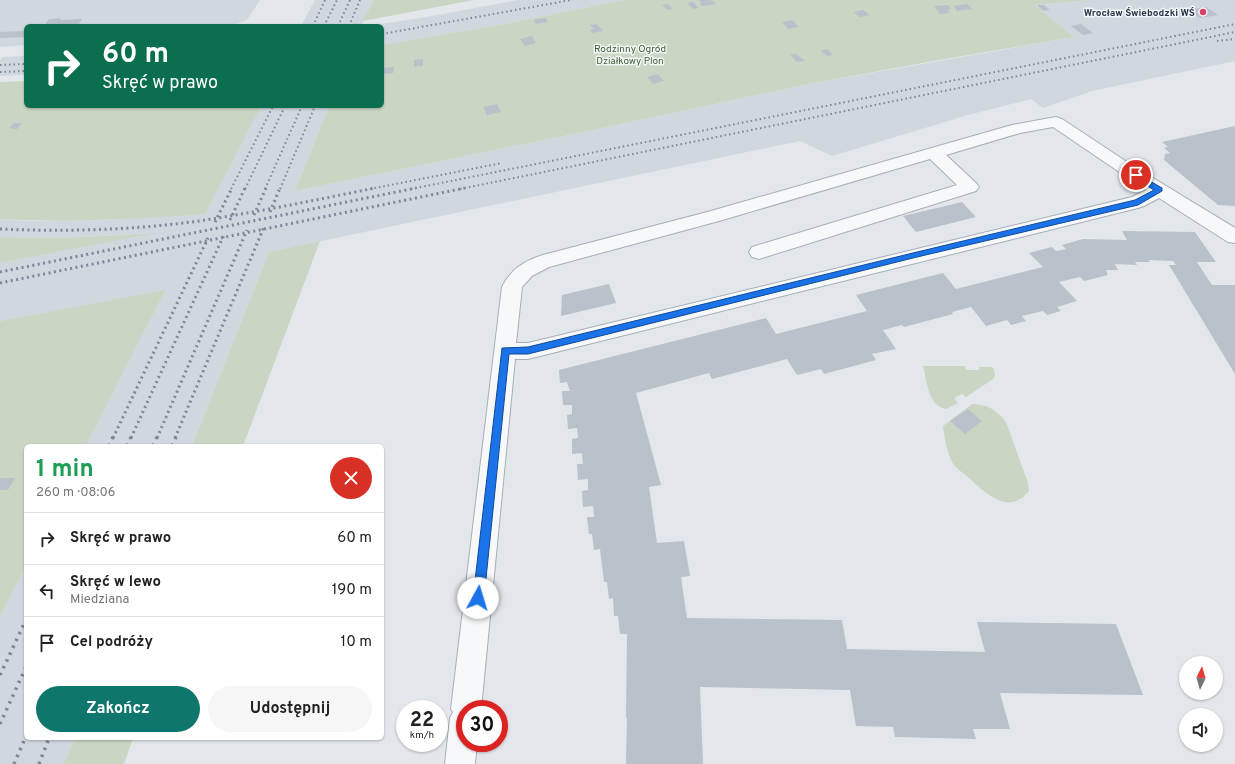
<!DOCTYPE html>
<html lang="pl">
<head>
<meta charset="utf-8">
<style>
	body { margin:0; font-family:Overpass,sans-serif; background:#f6f6f6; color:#222; height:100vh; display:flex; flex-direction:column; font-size:15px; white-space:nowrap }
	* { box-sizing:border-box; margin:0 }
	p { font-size:13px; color:#767676 }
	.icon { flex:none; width:22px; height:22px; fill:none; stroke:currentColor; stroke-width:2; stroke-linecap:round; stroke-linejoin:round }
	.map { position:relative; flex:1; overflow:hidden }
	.details { position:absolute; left:24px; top:444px; width:360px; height:296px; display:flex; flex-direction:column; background:#fff; border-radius:6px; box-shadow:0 1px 3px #0004 }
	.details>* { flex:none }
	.top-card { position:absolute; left:24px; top:24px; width:360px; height:84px; border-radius:6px; box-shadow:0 1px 3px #0004; background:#0b6e4f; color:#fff; overflow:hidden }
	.needle { width:26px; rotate:5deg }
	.buttons { position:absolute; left:1179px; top:656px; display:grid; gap:8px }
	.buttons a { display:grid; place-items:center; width:44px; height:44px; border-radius:50%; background:#fff; box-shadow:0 1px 3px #0004; font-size:20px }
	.speed { position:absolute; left:396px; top:700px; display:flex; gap:8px; font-size:20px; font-weight:700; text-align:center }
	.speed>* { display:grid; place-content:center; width:52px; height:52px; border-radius:50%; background:#fff; box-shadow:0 1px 3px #0004; line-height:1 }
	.speed small { font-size:10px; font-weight:400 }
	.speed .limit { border:6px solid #d22; background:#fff; color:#111 }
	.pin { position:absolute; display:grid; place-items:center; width:34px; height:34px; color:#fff; margin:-17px; border:2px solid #fff; border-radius:50%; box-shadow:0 1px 4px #0007 }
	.me { position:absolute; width:44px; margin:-22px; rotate:6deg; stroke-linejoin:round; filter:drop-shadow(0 0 3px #0008) }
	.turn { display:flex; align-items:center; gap:14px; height:84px; padding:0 12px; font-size:18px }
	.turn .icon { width:52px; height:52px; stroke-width:2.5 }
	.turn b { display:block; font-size:28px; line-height:34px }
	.round { display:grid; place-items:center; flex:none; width:42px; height:42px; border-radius:21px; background:#f6f6f6 }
	.overview { display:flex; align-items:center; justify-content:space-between; height:68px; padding:0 12px }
	h1 { font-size:24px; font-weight:700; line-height:30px; color:#1e9e55 }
	.primary-button { display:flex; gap:8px; margin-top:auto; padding:8px 12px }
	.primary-button a { flex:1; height:46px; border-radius:24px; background:#0f766e; color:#fff; font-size:16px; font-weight:700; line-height:46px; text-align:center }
	.primary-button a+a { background:#f6f6f6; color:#222 }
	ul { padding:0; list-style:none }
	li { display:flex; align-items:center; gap:12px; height:52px; padding:0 12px; border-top:1px solid #e0e0e0 }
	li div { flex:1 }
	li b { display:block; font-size:15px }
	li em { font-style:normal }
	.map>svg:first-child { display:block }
</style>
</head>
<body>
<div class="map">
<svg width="1235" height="764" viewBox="0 0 1235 764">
	<rect width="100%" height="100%" fill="#e3e7ec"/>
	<!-- built -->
	<g fill="#d0d7de">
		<polygon points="0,0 260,0 247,20 230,26 26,26 26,45 0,47"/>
		<polygon points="315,0 374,0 361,26 301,26"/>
		<polygon points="518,0 623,0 504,24 382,45 382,26 367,26 421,18"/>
		<polygon points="1089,0 1235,0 1235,61 1092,91 1043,108 1031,99 968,115 832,156 800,141 269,252 192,446 86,446 164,291 0,321 0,263 151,233 63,238 0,237 0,219 31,221 114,220 261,106 329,106 295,191 593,130 809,84 1074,37 1033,5"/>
		<polygon points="26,56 26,75 0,76 0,60 3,57"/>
		<polygon points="26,566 26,738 75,738 64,764 0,764 0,617"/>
	</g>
	<!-- green -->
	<g fill="#cad6c3">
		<polygon points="374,0 474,0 363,21"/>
		<polygon points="623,0 1089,0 1034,5 1074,37 928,62 809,84 593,130 295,191 329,106 382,106 382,45 504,24"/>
		<path d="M26,81V106H261L205,214C137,219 69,223 0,219V82Z"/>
		<polygon points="155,233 0,263 0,237 63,238"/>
		<polygon points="320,241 243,446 192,446 269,252"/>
		<polygon points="165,290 86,446 26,446 26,566 0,617 0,321"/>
		<path d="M923,366H965L966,370H979V367H991L994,369L995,376L993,379L966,397L962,394L954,398L958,403L946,409C928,406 927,381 923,366Z"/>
		<path d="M972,404C987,404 997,410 1006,422L1028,483L1029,491C1009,516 987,494 970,479C965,474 955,468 952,462C947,452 944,437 943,426Z"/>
		<polygon points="75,738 133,738 124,764 64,764"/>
	</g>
	<!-- building -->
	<g fill="#b9c1ca">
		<polygon points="698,0 711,0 716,4 702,6 699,4 702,3"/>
		<polygon points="693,2 699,8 693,9 687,3"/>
		<polygon points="668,4 673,9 667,10 662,5"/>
		<polygon points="967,4 972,9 957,11 953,6"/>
		<polygon points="948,5 951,9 947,10 950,13 940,14 934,6"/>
		<polygon points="1037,5 1044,5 1050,10 1043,11"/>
		<polygon points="1206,7 1218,15 1200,18 1187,10"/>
		<polygon points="863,10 870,15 860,17 853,12"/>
		<polygon points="61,18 60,20 82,19 78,25 44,26 49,19"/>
		<polygon points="546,18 548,22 536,24 534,20"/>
		<polygon points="792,20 799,27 788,29 782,22"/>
		<polygon points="597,24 603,31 592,33 590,30 594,29 590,25"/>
		<polygon points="1081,24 1093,33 1083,35 1071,26"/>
		<polygon points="26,31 26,37 0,38 0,32"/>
		<polygon points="532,36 536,43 525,46 520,39"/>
		<polygon points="827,49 833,55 827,56 821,51"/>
		<polygon points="795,54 799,56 805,61 797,62 790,55"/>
		<polygon points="423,59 423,66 414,67 414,60"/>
		<polygon points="394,67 393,73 382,74 382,68"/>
		<polygon points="658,74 664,81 653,84 647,77"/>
		<polygon points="497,104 501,112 487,115 483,107"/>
		<polygon points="14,123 22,123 17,129 9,128"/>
		<polygon points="1235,126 1235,206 1218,205 1164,160 1165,154 1170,153 1164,148 1168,147 1162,142"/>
		<polygon points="962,202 976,217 916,232 903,216"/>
		<polygon points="1122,231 1195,232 1216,262 1197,262 1212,285 1235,285 1235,374 1169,265 1176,265 1173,261 1149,260 1150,262 1135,262 1137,265 1115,264 1118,270 1106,270 1108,275 1084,281 1080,277 1059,282 1077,301 1057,307 1061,311 1047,315 1043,311 1022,316 1026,321 1011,325 1007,320 986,326 971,307 952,312 953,314 904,327 902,325 883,330 896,349 872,354 876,360 824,374 821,369 797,375 787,359 712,379 709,373 636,393 661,485 649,487 657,543 684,541 690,576 681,577 687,618 842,620 847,649 985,652 977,622 1116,624 1143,695 1000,693 1010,729 973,729 976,739 895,737 893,727 856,726 850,690 700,687 703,764 626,764 627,718 646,718 626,718 627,634 620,634 618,616 614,616 613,598 609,599 607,582 604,582 600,549 594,550 592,534 589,534 587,517 594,517 593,506 583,507 582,491 588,490 588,479 578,480 577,464 583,464 582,453 572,454 572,439 578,438 577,428 568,429 567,415 572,414 572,405 563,405 562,391 570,391 567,382 560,383 559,370 766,318 776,334 867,311 856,295 943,273 956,289 1043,267 1029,253 1052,247 1056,251 1066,249 1062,245 1083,239 1127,240"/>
		<polygon points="609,284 616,303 561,316 562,295"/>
		<polygon points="968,409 982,421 965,434 950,421"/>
		<polygon points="0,478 15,478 8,490 0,490"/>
	</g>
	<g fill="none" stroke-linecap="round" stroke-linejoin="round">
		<!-- minor casing -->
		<g stroke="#a7aeb7" stroke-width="2">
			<path id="minor" d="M1056,117L1062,119L1130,164L1235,228V243L1228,242L1159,198L1144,206L1138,208L528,359H515L481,709H465V743H477L475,764H445L450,718L453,712L451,709L502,287C511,269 524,261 543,255L711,211L1012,125ZM1053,127L1146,190L1132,197L528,343H516L522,287L532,276L549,267L719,221L930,159L957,185L752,247L749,252L752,257L759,259L976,191L979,187L976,183L946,155L1020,133Z"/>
		</g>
		<!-- minor -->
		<use href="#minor" fill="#f6f8fa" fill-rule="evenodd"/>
		<!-- rail-far2 -->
		<g stroke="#7b8897" stroke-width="2" stroke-dasharray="1.5 3" stroke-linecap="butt">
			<polyline points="313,26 325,0"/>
			<polyline points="324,26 337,0"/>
			<polyline points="338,26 350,0"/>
			<polyline points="349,26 360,0"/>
			<polyline points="382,34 571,0"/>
			<polyline points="1217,41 1235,39"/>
			<polyline points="0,65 26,64"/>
			<polyline points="0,72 26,71"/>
			<polyline points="231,189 273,106"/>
			<polyline points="245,189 285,106"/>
			<polyline points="265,189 302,106"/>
			<polyline points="280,189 315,106"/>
			<polyline points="370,189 502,163"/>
			<polyline points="411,189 1235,24"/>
			<polyline points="460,189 1235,32"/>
		</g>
		<!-- rail-far1 -->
		<g stroke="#7b8897" stroke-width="3" stroke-dasharray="2 3.5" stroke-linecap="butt">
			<polyline points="270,212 280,188"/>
			<polyline points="254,215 266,188"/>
			<polyline points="230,220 245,188"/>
			<polyline points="215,222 232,188"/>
			<path d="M0,229C66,232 133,230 199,221C258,212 316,200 375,188"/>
			<polyline points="0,272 416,188"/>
			<polyline points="0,283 465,188"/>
			<polyline points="113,438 208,238"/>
			<polyline points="131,438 224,235"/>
			<polyline points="157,438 247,230"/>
			<polyline points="175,438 264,227"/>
		</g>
		<!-- rail -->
		<g stroke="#7b8897" stroke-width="3.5" stroke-dasharray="2.5 5" stroke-linecap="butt">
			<polyline points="109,446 113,437"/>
			<polyline points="127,446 131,437"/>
			<polyline points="153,446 157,437"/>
			<polyline points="172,446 176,437"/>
			<polyline points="0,675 26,620"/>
			<polyline points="0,724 26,667"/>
			<polyline points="14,764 26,736"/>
			<polyline points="39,764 49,738"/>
		</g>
	</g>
	<!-- route -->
	<polygon fill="#1a73e8" stroke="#114b97" points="1136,173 1162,188 1162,191 1138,205 917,257 528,354 509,354 484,598 482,602 478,603 474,602 473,598 502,348 528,347 917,252 1135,200 1154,190 1133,177 1132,175"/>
	<!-- markers -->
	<circle fill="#d94068" stroke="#f3f6f9" stroke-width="1.5" cx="1203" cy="12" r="4"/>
	<g text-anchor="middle" stroke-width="3" stroke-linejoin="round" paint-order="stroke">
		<!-- far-poi labels -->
		<g font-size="10" font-weight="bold" fill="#293646" stroke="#f3f6f9" text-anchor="end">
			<text x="1195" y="16">Wrocław Świebodzki WŚ</text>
		</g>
		<!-- far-park labels -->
		<g font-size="10" fill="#436235" stroke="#f3f6f9">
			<text x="630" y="52">Rodzinny Ogród<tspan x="630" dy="12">Działkowy Plon</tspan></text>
		</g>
	</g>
</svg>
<div class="buttons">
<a><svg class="needle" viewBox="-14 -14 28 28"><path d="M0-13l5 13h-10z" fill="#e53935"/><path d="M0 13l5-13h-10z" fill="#767676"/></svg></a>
<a><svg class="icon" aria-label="sound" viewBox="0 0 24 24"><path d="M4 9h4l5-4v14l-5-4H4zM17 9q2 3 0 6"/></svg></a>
</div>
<div class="speed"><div>22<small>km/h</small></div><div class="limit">30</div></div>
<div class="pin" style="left:1136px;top:175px;background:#d93025"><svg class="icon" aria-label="arrive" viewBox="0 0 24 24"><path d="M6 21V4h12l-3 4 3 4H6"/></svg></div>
<svg class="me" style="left:478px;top:598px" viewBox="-20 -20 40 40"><circle r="19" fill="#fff"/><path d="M0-13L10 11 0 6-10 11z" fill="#1a73e8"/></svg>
<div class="top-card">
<div class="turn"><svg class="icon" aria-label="right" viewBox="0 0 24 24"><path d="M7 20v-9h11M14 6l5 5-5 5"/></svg><div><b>60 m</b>Skręć w prawo</div></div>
</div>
<section class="details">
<div class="overview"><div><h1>1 min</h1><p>260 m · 08:06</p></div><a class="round" style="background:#d93025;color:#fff"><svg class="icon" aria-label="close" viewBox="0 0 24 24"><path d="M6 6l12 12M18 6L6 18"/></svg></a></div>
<ul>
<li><svg class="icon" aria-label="right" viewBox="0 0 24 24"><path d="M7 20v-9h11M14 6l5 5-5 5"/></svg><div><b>Skręć w prawo</b></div><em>60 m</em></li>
<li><svg class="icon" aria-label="left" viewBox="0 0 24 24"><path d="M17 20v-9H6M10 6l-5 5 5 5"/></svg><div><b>Skręć w lewo</b><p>Miedziana</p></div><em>190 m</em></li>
<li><svg class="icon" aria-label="arrive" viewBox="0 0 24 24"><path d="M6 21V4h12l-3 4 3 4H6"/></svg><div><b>Cel podróży</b></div><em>10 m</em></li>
</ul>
<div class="primary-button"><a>Zakończ</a><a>Udostępnij</a></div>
</section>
</div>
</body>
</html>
